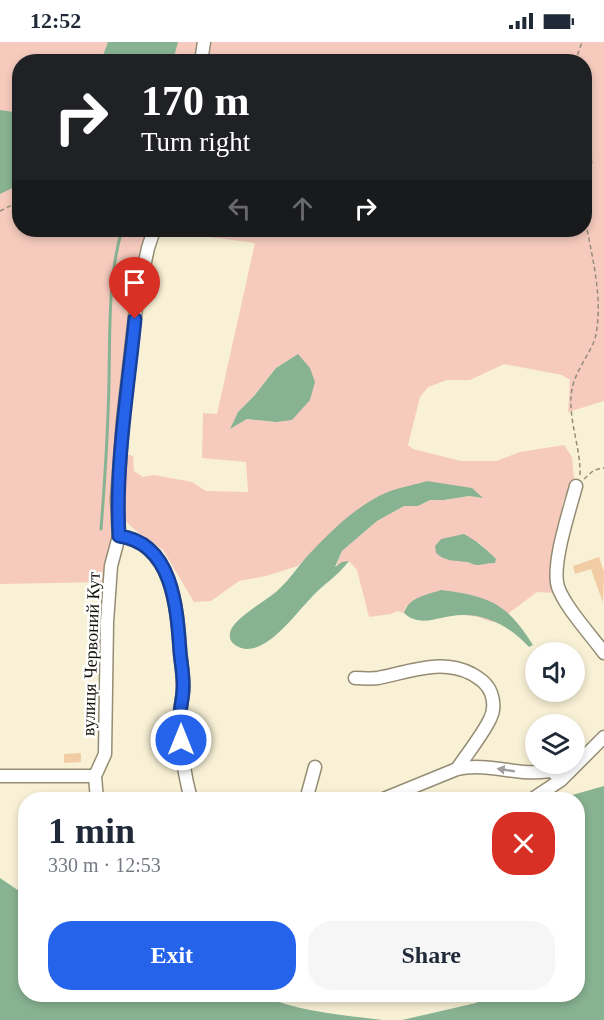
<!DOCTYPE html>
<html lang="en">
<head>
<meta charset="utf-8">
<style>
	body { margin:0; font-family:"Times New Roman",serif; background:#f6f6f7; color:#1f2937; height:100vh; display:flex; flex-direction:column; font-size:22px; white-space:nowrap }
	* { box-sizing:border-box; margin:0 }
	p { font-size:20px; color:#747a83 }
	.icon { flex:none; width:33px; height:33px; fill:none; stroke:currentColor; stroke-width:2; stroke-linecap:round; stroke-linejoin:round }
	.map { position:relative; flex:1; overflow:hidden }
	.side { position:absolute; left:18px; top:750px; width:567px; height:210px; display:flex; flex-direction:column; background:#fff; border-radius:24px; box-shadow:0 3px 9px #0003 }
	.side>* { flex:none }
	.hud { position:absolute; left:12px; top:12px; width:580px; height:183px; border-radius:24px; box-shadow:0 3px 9px #0003; background:#202124; color:#fff; overflow:hidden }
	.buttons { position:absolute; left:525px; top:600px; display:grid; gap:12px }
	.buttons a { display:grid; place-items:center; width:60px; height:60px; border-radius:50%; background:#fff; box-shadow:0 3px 9px #0003; font-size:30px }
	.pin { position:absolute; display:grid; place-items:center; width:51px; height:51px; color:#fff; margin:-62px -26px; border-radius:50% 50% 50% 0; rotate:-45deg; box-shadow:0 0 6px #0007 }
	.pin .icon { rotate:45deg }
	.me { position:absolute; width:66px; margin:-33px; rotate:0deg; stroke-linejoin:round; filter:drop-shadow(0 0 4px #0008) }
	.turn { display:flex; align-items:center; gap:21px; height:126px; padding:0 30px; font-size:27px }
	.turn .icon { width:78px; height:78px; stroke-width:2.5 }
	.turn b { display:block; font-size:42px; line-height:51px }
	.lanes { display:flex; align-items:center; height:57px; padding:0 30px; background:#0003; justify-content:center; gap:30px; direction:ltr }
	.lanes .off { opacity:.35 }
	.round { display:grid; place-items:center; flex:none; width:63px; height:63px; border-radius:24px; background:#f6f6f7 }
	.summary { display:flex; align-items:center; justify-content:space-between; height:102px; padding:0 30px }
	h1 { font-size:36px; font-weight:700; line-height:45px }
	.primary-button { display:flex; gap:12px; margin-top:auto; padding:12px 30px }
	.primary-button a { flex:1; height:69px; border-radius:24px; background:#2563eb; color:#fff; font-size:24px; font-weight:700; line-height:69px; text-align:center }
	.primary-button a+a { background:#f6f6f7; color:#1f2937 }
	.status { display:flex; justify-content:space-between; align-items:center; height:42px; padding:0 30px; background:#fff; direction:ltr }
	.status svg { height:16px; fill:currentColor }
	.map>svg:first-child { display:block }
</style>
</head>
<body>
<div class="status"><b>12:52</b><svg viewBox="0 0 49 12"><path d="M0 12V9h3v3zM5 12V6h3v6zM10 12V3h3v9zM15 12V0h3v12zM26 1h20v11H26zM47 4h2v5h-2z"/></svg></div>
<div class="map">
<svg width="604" height="978" viewBox="0 0 604 978">
	<rect width="100%" height="100%" fill="#f9f1d6"/>
	<!-- green -->
	<path fill="#f6cbbe" fill-rule="evenodd" d="M0,0H604V359L568,370L570,338L562,333L504,322L470,338H447L428,345L420,355L408,403L413,407L461,419H496L520,410L564,403L572,415L574,436L563,460L552,537L556,551L537,550L509,571L512,580H492L478,575L406,564L404,571L398,569L391,572L369,575L357,528L349,519L335,527L342,509L377,479L393,470L404,464H418L430,458H444L469,454L482,456L427,439L338,484L298,524L266,534L239,539L211,559L194,560L163,508L141,493L125,479L121,455L126,412L133,414L134,429L143,435L154,433L192,440L206,449L248,450L246,420L202,416L203,371L217,372L255,201L158,188H585V20H20V188H150L106,540L0,542ZM298,312L276,380L247,377L231,386L238,370L254,354L276,326ZM478,500L496,517L495,521C484,521 477,523 467,520Z"/>
	<!-- water -->
	<g fill="#88b392">
		<polygon points="108,0 178,0 173,19 101,19"/>
		<polygon points="0,68 20,71 19,143 0,152"/>
		<polygon points="298,312 310,326 315,340 310,358 292,378 276,380 247,377 230,387 238,370 254,354 276,326"/>
		<path d="M427,439L472,446L483,456L469,454L444,458H430L418,464H404L377,479L342,509L335,525L342,520L349,519C338,534 322,543 310,557C294,573 261,621 235,603C231,600 229,597 230,591C232,577 266,559 277,549C290,538 300,521 313,508C333,487 360,461 388,450C400,445 414,443 427,439Z"/>
		<path d="M464,492C477,499 486,507 496,517L495,521C488,521 482,523 476,523C473,523 470,520 467,520C454,518 446,520 436,511L435,504L441,497Z"/>
		<path d="M441,548C489,554 507,561 533,603L529,605C513,587 488,572 462,573C441,573 421,587 404,571C409,555 427,553 441,548Z"/>
		<polygon points="604,744 604,978 402,978 476,961 488,953 578,952 578,758 558,757"/>
		<path d="M0,836L25,853L26,952L261,953C299,970 343,973 383,978H0Z"/>
	</g>
	<g fill="none" stroke-linecap="round" stroke-linejoin="round">
		<!-- stream -->
		<path stroke="#88b392" stroke-width="3" d="M101,487C105,437 108,388 109,339C110,291 108,234 122,188"/>
	</g>
	<!-- building -->
	<g fill="#f2cca5">
		<polygon points="599,515 604,530 603,561 591,527 575,532 573,524"/>
		<polygon points="81,711 81,720 64,721 64,712"/>
	</g>
	<g fill="none" stroke-linecap="round" stroke-linejoin="round">
		<!-- minor casing -->
		<g stroke="#948d74" stroke-width="15">
			<g id="minor">
				<polyline points="201,20 204,0"/>
				<path d="M576,444C570,467 551,523 558,545C565,565 591,593 604,611"/>
				<path d="M119,494C172,501 177,565 180,608C181,621 184,636 183,649C182,658 180,667 180,676C179,704 184,730 191,758"/>
				<path d="M355,636C363,636 371,637 378,636C409,630 441,616 472,632C480,637 487,641 491,651C494,659 494,669 490,677C483,692 467,712 457,727"/>
				<polyline points="0,734 95,734"/>
				<polyline points="97,758 95,734 105,712 107,580 111,524 119,494 117,457 123,378 137,257 148,206 154,188"/>
				<polyline points="306,758 315,725"/>
				<path d="M381,758L457,727C480,722 501,728 524,730C533,731 543,730 552,729L561,738"/>
				<polyline points="531,758 561,738 604,695"/>
			</g>
		</g>
		<!-- path -->
		<g stroke="#938d7a" stroke-width="1.5" stroke-dasharray="4.5 3" stroke-linecap="butt">
			<polyline points="575,20 582,0"/>
			<polyline points="585,82 592,118 585,158"/>
			<polyline points="0,169 20,159"/>
			<path d="M580,433C581,405 567,376 572,347C575,330 589,313 595,297C604,257 592,216 585,176"/>
			<polyline points="584,437 594,428 604,426"/>
		</g>
		<!-- minor -->
		<use href="#minor" stroke="#fff" stroke-width="12"/>
	</g>
	<!-- one-way arrows -->
	<defs><path id="oneway-solid" d="M-6-.8H1V-3.2L6.5 0L1 3.2V.8H-6Z" transform="scale(1.5)"/></defs>
	<use fill="#a19f9c" href="#oneway-solid" transform="translate(506 728) rotate(-171)"/>
	<g fill="none" stroke-linecap="round" stroke-linejoin="round">
		<!-- route casing -->
		<g stroke="#184099" stroke-width="15">
			<path id="route" d="M135,277C128,349 115,422 119,494C173,501 177,566 180,610C181,622 184,635 183,647C183,656 180,665 180,674C179,682 180,690 181,698"/>
		</g>
		<!-- route -->
		<use href="#route" stroke="#2563eb" stroke-width="10"/>
	</g>
	<g text-anchor="middle" stroke-width="5" stroke-linejoin="round" paint-order="stroke">
		<!-- street labels -->
		<g font-size="18" fill="#131007" stroke="#fff">
			<text transform="translate(91 612) rotate(-88)" y="6">вулиця Червоний Кут</text>
		</g>
	</g>
</svg>
<div class="buttons">
<a><svg class="icon" aria-label="sound" viewBox="0 0 24 24"><path d="M4 9h4l5-4v14l-5-4H4zM17 9q2 3 0 6"/></svg></a>
<a><svg class="icon" aria-label="layers" viewBox="0 0 24 24"><path d="M12 4l9 5-9 5-9-5zM3 14l9 5 9-5"/></svg></a>
</div>
<div class="pin" style="left:135px;top:277px;background:#d93025"><svg class="icon" aria-label="arrive" viewBox="0 0 24 24"><path d="M6 21V4h12l-3 4 3 4H6"/></svg></div>
<svg class="me" style="left:181px;top:698px" viewBox="-20 -20 40 40"><circle r="17" fill="#2563eb" stroke="#fff" stroke-width="3"/><path d="M0-11L8 9 0 5-8 9z" fill="#fff"/></svg>
<div class="hud">
<div class="turn"><svg class="icon" aria-label="right" viewBox="0 0 24 24"><path d="M7 20v-9h11M14 6l5 5-5 5"/></svg><div><b>170 m</b>Turn right</div></div>
<div class="lanes"><svg class="icon off" aria-label="left" viewBox="0 0 24 24"><path d="M17 20v-9H6M10 6l-5 5 5 5"/></svg><svg class="icon off" aria-label="ahead" viewBox="0 0 24 24"><path d="M12 20V5M6 11l6-6 6 6"/></svg><svg class="icon" aria-label="right" viewBox="0 0 24 24"><path d="M7 20v-9h11M14 6l5 5-5 5"/></svg></div>
</div>
<section class="side">
<div class="summary"><div><h1>1 min</h1><p>330 m · 12:53</p></div><a class="round" style="background:#d93025;color:#fff"><svg class="icon" aria-label="close" viewBox="0 0 24 24"><path d="M6 6l12 12M18 6L6 18"/></svg></a></div>
<div class="primary-button"><a>Exit</a><a>Share</a></div>
</section>
</div>
</body>
</html>
